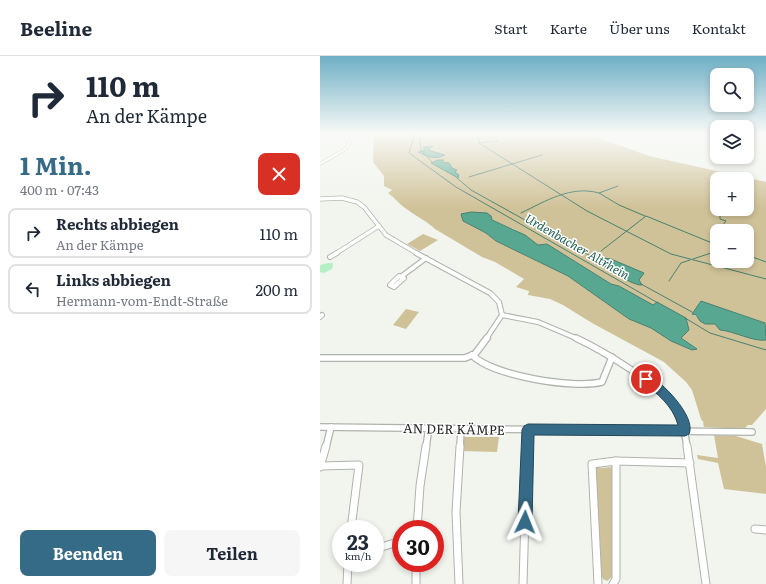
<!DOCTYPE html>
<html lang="de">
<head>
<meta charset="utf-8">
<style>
	body { margin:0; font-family:Literata,serif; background:#f6f6f7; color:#1f2937; height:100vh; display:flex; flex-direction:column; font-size:15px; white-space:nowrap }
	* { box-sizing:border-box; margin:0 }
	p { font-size:13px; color:#747a83 }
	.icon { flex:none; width:22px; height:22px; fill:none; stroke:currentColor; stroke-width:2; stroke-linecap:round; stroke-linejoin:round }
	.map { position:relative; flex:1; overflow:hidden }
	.panel { display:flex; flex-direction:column; background:#fff; width:320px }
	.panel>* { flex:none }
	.top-card { background:#fff; color:#1f2937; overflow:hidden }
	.fabs { position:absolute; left:390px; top:12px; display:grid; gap:8px }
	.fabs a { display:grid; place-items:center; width:44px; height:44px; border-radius:8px; background:#fff; box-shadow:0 2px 6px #0003; font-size:20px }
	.speed { position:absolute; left:12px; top:464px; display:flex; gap:8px; font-size:20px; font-weight:700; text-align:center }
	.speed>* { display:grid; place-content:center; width:52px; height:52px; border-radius:50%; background:#fff; box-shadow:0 2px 6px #0003; line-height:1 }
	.speed small { font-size:10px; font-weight:400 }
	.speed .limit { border:6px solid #d22; background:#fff; color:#111 }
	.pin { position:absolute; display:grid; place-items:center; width:34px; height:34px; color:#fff; margin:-17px; border:2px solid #fff; border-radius:50%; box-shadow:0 1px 4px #0007 }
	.me { position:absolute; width:44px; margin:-22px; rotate:2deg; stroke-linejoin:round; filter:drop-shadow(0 0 3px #0008) }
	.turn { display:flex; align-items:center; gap:14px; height:84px; padding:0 20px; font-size:18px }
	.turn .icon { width:52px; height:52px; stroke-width:2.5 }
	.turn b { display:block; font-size:28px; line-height:34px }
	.round { display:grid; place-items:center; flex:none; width:42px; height:42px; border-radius:8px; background:#f6f6f7 }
	.summary { display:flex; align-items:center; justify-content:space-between; height:68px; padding:0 20px }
	h1 { font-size:24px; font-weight:700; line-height:30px; color:#366b87 }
	.action { display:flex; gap:8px; margin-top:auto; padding:8px 20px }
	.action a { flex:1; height:46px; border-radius:8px; background:#366b87; color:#fff; font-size:16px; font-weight:700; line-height:46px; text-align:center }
	.action a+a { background:#f6f6f7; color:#1f2937 }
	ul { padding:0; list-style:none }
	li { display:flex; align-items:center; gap:12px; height:50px; margin:0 8px 6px; padding:0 12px; border:2px solid #e0e1e3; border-radius:8px }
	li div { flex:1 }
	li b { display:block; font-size:15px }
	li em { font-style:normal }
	header { display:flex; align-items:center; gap:24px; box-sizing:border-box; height:56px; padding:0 20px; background:#fff; border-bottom:1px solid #e0e1e3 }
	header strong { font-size:19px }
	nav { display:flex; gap:22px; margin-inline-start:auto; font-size:14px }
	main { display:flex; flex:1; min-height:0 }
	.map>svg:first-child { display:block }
</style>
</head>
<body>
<header>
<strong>Beeline</strong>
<nav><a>Start</a><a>Karte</a><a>Über uns</a><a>Kontakt</a></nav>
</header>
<main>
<section class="panel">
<div class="top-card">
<div class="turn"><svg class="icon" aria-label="right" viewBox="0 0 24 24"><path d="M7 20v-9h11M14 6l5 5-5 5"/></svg><div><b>110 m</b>An der Kämpe</div></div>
</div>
<div class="summary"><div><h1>1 Min.</h1><p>400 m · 07:43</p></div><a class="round" style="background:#d93025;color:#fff"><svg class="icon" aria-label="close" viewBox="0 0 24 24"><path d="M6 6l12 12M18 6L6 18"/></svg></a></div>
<ul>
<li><svg class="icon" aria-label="right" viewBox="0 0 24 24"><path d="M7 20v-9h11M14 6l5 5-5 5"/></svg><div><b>Rechts abbiegen</b><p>An der Kämpe</p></div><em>110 m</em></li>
<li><svg class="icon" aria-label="left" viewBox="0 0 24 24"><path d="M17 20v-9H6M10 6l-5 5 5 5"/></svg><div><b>Links abbiegen</b><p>Hermann-vom-Endt-Straße</p></div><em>200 m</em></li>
</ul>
<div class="action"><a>Beenden</a><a>Teilen</a></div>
</section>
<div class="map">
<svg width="446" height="528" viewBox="0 0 446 528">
	<rect width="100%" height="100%" fill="#f1f5ee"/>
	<!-- green -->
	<g fill="#d0c298" fill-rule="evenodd">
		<path d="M54,78H268L329,100L446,126V273L444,267L381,245L372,258L388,268H395L402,274L415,276L437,283L446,284V353L432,369H428L424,373L384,371L383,367H384L381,363L372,334L366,326L344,306L272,267L243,249L230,243L208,239L209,235L196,231L204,223L175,206L162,201L115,173C107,165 97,161 88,154C80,149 75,142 68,137L72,134L64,130V120L53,106ZM397,123H427V153H397ZM151,156L194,173L218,189L227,188L291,228L299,230L333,249L337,246L366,262L369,274L361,282L377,293L372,294L351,285L331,272L309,263L248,220L176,185L166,177L143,165L142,158ZM397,175H427V205H397Z"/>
		<polygon points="103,178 118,184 100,195 87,188"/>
		<polygon points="86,253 99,256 86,273 73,269"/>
		<polygon points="394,379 416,380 442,388 446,411 446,438 404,433 398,407 378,403 377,399 398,402"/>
		<polygon points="143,381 179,381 177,396 141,395"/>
		<polygon points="292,408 293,408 292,521 287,525 283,523 281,519 275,413 279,409 280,412 292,411"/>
	</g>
	<!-- water -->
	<g fill="#58a791" stroke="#498070">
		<path d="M112,90H113L108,94L125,99C115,104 108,101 98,96L105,94L103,91Z"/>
		<polygon points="118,104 124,104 121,106 129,107 132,112 137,114 135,116 139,119 138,122 111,107"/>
		<polygon points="151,156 167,157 171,160 172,164 205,179 218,189 227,188 291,228 299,230 333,249 337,246 366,262 369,274 361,282 377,293 372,294 351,285 331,272 309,263 248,220 176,185 166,177 143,165 141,158"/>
		<polygon points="222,171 227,171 238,181 243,180 254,187 249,189 246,189 224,176"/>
		<path d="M283,202L291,203L324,217L319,224L322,229C313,230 288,213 280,207Z"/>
		<path d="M381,245L445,267L446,284C433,286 414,275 400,274L395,268H385L380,265L376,259L372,258Z"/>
	</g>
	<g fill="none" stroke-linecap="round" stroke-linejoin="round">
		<!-- stream -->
		<g stroke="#498070" stroke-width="1">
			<polyline points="88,78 94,80 89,97 136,131 338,247"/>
			<polyline points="99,78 101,94 112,106"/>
			<polyline points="158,78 159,86"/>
			<polyline points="159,87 267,155 351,198 446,223"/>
			<polyline points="159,87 178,85"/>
			<polyline points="149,121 222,99"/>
			<polyline points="137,122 151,134 223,174"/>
			<polyline points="298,130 279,137 299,149 325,160"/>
			<path d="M201,157C226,145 251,129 279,137"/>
			<polyline points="398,175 406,165 400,163 400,153"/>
			<polyline points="390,185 397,176"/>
			<polyline points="251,189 281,206"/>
			<polyline points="281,195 326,160 397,189"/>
			<polyline points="427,199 446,206"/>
			<polyline points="373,203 397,195"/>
			<polyline points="349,225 361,207 370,204"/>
			<polyline points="321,228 372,256"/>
			<polyline points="365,262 390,277 446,294"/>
		</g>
	</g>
	<!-- building -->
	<polygon fill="#b4f0c4" points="8,207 13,207 12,213 4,217 0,216 0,209"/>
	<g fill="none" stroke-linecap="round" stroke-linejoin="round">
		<!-- street-far4 casing -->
		<g stroke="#afb3ad" stroke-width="3.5">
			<polyline id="street-far4" points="0,108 27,92 33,78"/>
		</g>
		<!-- street-far3 casing -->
		<g stroke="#afb3ad" stroke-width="5">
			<g id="street-far3">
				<polyline points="0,143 22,142 37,146 44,151 66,179 98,198"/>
				<polyline points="15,198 59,170"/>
			</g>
		</g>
		<!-- street-far2 casing -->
		<g stroke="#afb3ad" stroke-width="6">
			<g id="street-far2">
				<polyline points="96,197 170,237 179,246 182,259"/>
				<polyline points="10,201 17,197"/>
				<polygon points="79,220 84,222 74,231 70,229"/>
				<polyline points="82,220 106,202"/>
				<polyline points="182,259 218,266 258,283"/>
				<polyline points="0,261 2,259"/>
				<polyline points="166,283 182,259"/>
			</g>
		</g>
		<!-- street-far1 casing -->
		<g stroke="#afb3ad" stroke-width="8">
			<g id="street-far1">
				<path d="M256,282C275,291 292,301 310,313C345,336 361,346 367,391"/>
				<path d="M152,299C173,320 253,333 282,326L292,301"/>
				<polyline points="0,302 145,302 155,298 167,282"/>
				<polyline points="0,371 432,376"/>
				<polyline points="6,391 11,371"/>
				<polyline points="106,391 109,372"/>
				<polyline points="140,391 141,373"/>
				<polyline points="207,391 208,374"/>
			</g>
		</g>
		<!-- street casing -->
		<g stroke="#afb3ad" stroke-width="9">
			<g id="street">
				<polyline points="367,390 386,528"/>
				<polyline points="0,410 39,409 31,473"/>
				<polyline points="0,411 6,390"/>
				<polyline points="97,473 100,430 106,390"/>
				<polyline points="435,473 446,474"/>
				<polyline points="55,493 81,485"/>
				<polyline points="96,507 96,528"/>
				<polyline points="27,528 28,507"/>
				<polyline points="139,528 136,456 140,390"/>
				<polyline points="203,528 207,390"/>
				<polyline points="278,528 272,408 296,405 370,407"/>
				<polyline points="293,528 296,523 296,405"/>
			</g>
		</g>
		<!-- street-far4 -->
		<use href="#street-far4" stroke="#fff" stroke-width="2.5"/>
		<!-- street-far3 -->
		<use href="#street-far3" stroke="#fff" stroke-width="3.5"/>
		<!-- street-far2 -->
		<use href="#street-far2" stroke="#fff" stroke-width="4"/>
		<!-- street-far1 -->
		<use href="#street-far1" stroke="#fff" stroke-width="5.5"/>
		<!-- street -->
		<use href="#street" stroke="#fff" stroke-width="7"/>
	</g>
	<!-- sky -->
	<linearGradient id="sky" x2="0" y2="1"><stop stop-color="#6eafc5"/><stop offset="0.51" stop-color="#f9faf7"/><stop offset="1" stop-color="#f9faf7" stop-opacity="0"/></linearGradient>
	<rect width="446" height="152" fill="url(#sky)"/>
	<!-- route -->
	<path fill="#366b87" stroke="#234658" d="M326,318C341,324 377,361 369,378L365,380L214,379L212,466L210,471L205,473L200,471L198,466L202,374L204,370L208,368L358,369C353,350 337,337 322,326L320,323L322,320Z"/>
	<g text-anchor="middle" stroke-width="3" stroke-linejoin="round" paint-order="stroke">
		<!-- water labels -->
		<g font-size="12" font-style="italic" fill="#1e5d4d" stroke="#fff">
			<text transform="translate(257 191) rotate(30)" y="4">Urdenbacher Altrhein</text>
		</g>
		<!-- near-street labels -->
		<g font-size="13" fill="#252624" stroke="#fff">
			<text transform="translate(134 373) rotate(1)" y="5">AN DER KÄMPE</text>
		</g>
	</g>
</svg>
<div class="fabs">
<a><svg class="icon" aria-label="search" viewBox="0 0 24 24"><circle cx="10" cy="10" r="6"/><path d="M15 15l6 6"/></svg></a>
<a><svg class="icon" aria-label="layers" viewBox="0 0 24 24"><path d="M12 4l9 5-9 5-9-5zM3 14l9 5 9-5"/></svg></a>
<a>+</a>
<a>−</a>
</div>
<div class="speed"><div>23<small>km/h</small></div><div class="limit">30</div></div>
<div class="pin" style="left:326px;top:323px;background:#d93025"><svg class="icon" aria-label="arrive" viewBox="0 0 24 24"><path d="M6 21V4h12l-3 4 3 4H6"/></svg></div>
<svg class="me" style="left:205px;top:466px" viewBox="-20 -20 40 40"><path d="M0-17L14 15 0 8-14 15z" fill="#366b87" stroke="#fff" stroke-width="4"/></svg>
</div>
</main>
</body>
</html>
